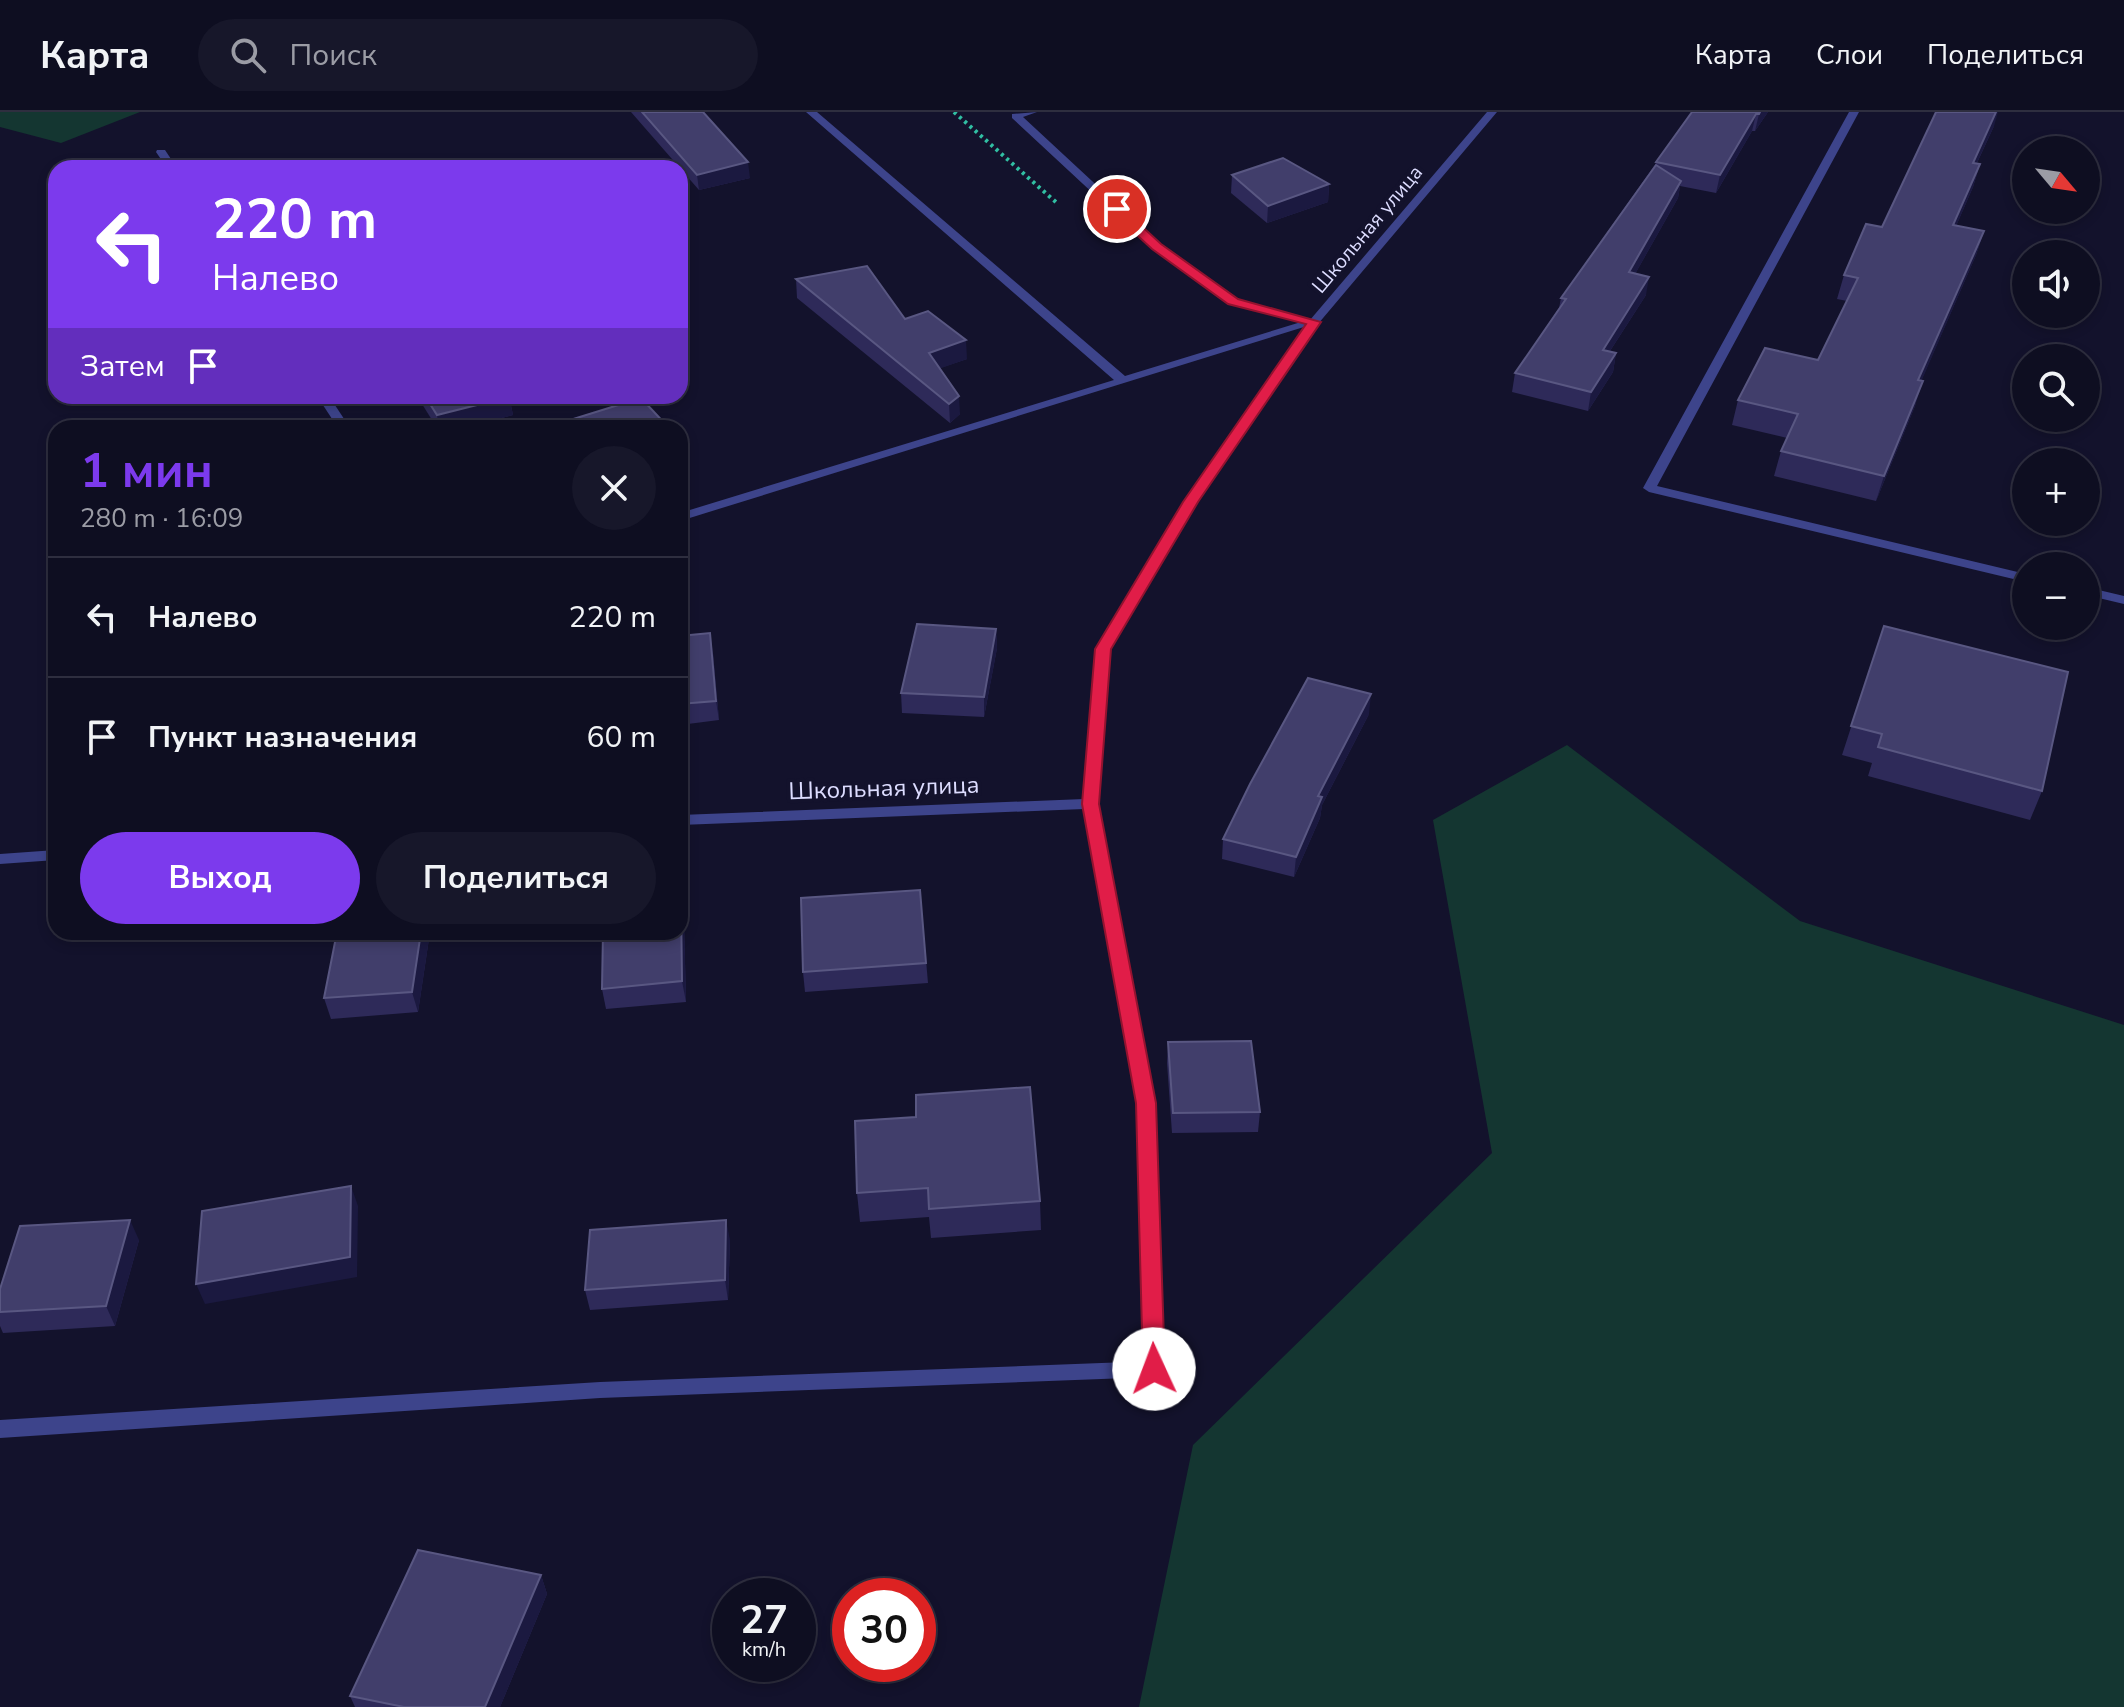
<!DOCTYPE html>
<html lang="ru">
<head>
<meta charset="utf-8">
<style>
	body { margin:0; font-family:"Nunito Sans",sans-serif; background:#17172a; color:#f1f3f6; height:100vh; display:flex; flex-direction:column; font-size:30px; white-space:nowrap }
	* { box-sizing:border-box; margin:0 }
	p { font-size:26px; color:#9b9ca5 }
	.icon { flex:none; width:44px; height:44px; fill:none; stroke:currentColor; stroke-width:2; stroke-linecap:round; stroke-linejoin:round }
	.map { position:relative; flex:1; overflow:hidden }
	.sheet { position:absolute; left:48px; top:308px; width:640px; height:520px; display:flex; flex-direction:column; background:#0e0e21; border-radius:24px; box-shadow:0 4px 12px #0003,0 0 0 2px #2e2e3f }
	.sheet>* { flex:none }
	.top-card { position:absolute; left:48px; top:48px; width:640px; height:244px; border-radius:24px; box-shadow:0 4px 12px #0003,0 0 0 2px #2e2e3f; background:#7c3aed; color:#fff; overflow:hidden }
	.needle { width:52px; rotate:119deg }
	.controls { position:absolute; left:2012px; top:24px; display:grid; gap:16px }
	.controls a { display:grid; place-items:center; width:88px; height:88px; border-radius:50%; background:#0e0e21; box-shadow:0 4px 12px #0003,0 0 0 2px #2e2e3f; font-size:40px }
	.speed { position:absolute; left:712px; top:1466px; display:flex; gap:16px; font-size:40px; font-weight:700; text-align:center }
	.speed>* { display:grid; place-content:center; width:104px; height:104px; border-radius:50%; background:#0e0e21; box-shadow:0 4px 12px #0003,0 0 0 2px #2e2e3f; line-height:1 }
	.speed small { font-size:20px; font-weight:400 }
	.speed .limit { border:12px solid #d22; background:#fff; color:#111 }
	.pin { position:absolute; display:grid; place-items:center; width:68px; height:68px; color:#fff; margin:-34px; border:4px solid #fff; border-radius:50%; box-shadow:0 2px 8px #0007 }
	.me { position:absolute; width:88px; margin:-44px; rotate:358deg; stroke-linejoin:round; filter:drop-shadow(0 0 6px #0008) }
	.turn { display:flex; align-items:center; gap:28px; height:168px; padding:0 32px; font-size:36px }
	.turn .icon { width:104px; height:104px; stroke-width:2.5 }
	.turn b { display:block; font-size:56px; line-height:68px }
	.then { display:flex; align-items:center; height:76px; padding:0 32px; background:#0003; gap:16px; font-size:30px }
	.round { display:grid; place-items:center; flex:none; width:84px; height:84px; border-radius:42px; background:#17172a }
	.headline { display:flex; align-items:center; justify-content:space-between; height:136px; padding:0 32px }
	h1 { font-size:48px; font-weight:700; line-height:60px; color:#7c3aed }
	.primary-button { display:flex; gap:16px; margin-top:auto; padding:16px 32px }
	.primary-button a { flex:1; height:92px; border-radius:48px; background:#7c3aed; color:#fff; font-size:32px; font-weight:700; line-height:92px; text-align:center }
	.primary-button a+a { background:#17172a; color:#f1f3f6 }
	ul { padding:0; list-style:none }
	li { display:flex; align-items:center; gap:24px; height:120px; padding:0 32px; border-top:2px solid #2e2e3f }
	li div { flex:1 }
	li b { display:block; font-size:30px }
	li em { font-style:normal }
	header { display:flex; align-items:center; gap:48px; box-sizing:border-box; height:112px; padding:0 40px; background:#0e0e21; border-bottom:2px solid #2e2e3f }
	header strong { font-size:38px }
	nav { display:flex; gap:44px; margin-inline-start:auto; font-size:28px }
	.search { width:560px; height:72px; background:#17172a; display:flex; align-items:center; gap:20px; box-sizing:border-box; padding:0 28px; border-radius:44px; color:#9b9ca5; font-size:30px }
	.map>svg:first-child { display:block }
</style>
</head>
<body>
<header>
<strong>Карта</strong>
<div class="search"><svg class="icon" aria-label="search" viewBox="0 0 24 24"><circle cx="10" cy="10" r="6"/><path d="M15 15l6 6"/></svg>Поиск</div>
<nav><a>Карта</a><a>Слои</a><a>Поделиться</a></nav>
</header>
<div class="map">
<svg width="2124" height="1595" viewBox="0 0 2124 1595">
	<rect width="100%" height="100%" fill="#13122c"/>
	<!-- green -->
	<g fill="#143631">
		<polygon points="0,0 140,0 61,31 0,15"/>
		<polygon points="1567,633 1800,809 2124,913 2124,1595 1139,1595 1193,1333 1492,1041 1433,708"/>
	</g>
	<g fill="none" stroke-linecap="round" stroke-linejoin="round">
		<!-- path -->
		<polyline stroke="#31bfa3" stroke-width="4" stroke-dasharray="3 4" stroke-linecap="butt" points="954,0 1058,92"/>
		<!-- service -->
		<g fill="#3d448b" fill-rule="evenodd">
			<polygon points="806,0 817,0 1125,264 1301,210 1229,191 1153,137 1012,6 1012,2 1037,0 1023,5 1161,133 1237,187 1320,210 680,409 680,401 1114,268"/>
			<polygon points="1849,0 1859,0 1657,374 2026,462 2026,470 1649,380 1643,376"/>
			<polygon points="157,38 165,38 177,56 167,56 156,40"/>
			<polygon points="317,284 329,284 350,316 338,316"/>
			<polygon points="2086,475 2124,484 2124,492 2086,483"/>
			<polygon points="1154,1249 1161,1251 1164,1257 1161,1263 1154,1265 600,1286 0,1326 0,1308 600,1270"/>
		</g>
		<!-- minor -->
		<g fill="#3d448b" fill-rule="evenodd">
			<polygon points="1487,0 1497,0 1318,212 1196,390 1110,537 1099,692 1155,991 1164,1257 1161,1263 1154,1265 1147,1263 1144,1257 1137,991 1084,697 680,713 680,703 1084,687 1096,537 1184,390 1310,208"/>
			<polygon points="56,738 56,748 0,752 0,742"/>
		</g>
	</g>
	<!-- wall -->
	<g fill="#2e2a59">
		<polygon points="631,0 703,0 750,66 699,78"/>
		<polygon points="1692,0 1768,0 1755,19 1752,19 1716,81 1680,74 1678,86 1635,162 1646,183 1610,239 1616,241 1613,260 1588,299 1512,280 1515,261 1559,196 1561,186"/>
		<polygon points="1994,14 1977,51 1980,52 1973,75 1956,114 1984,119 1976,143 1921,269 1915,294 1876,389 1774,364 1781,339 1787,326 1732,313 1738,288 1818,248 1847,189 1837,187 1844,163 1882,115"/>
		<polygon points="1232,63 1329,72 1328,90 1267,111 1231,81"/>
		<polygon points="796,167 905,207 967,247 940,256 960,302 950,311 797,186"/>
		<polygon points="417,284 509,284 513,303 465,316 437,316"/>
		<polygon points="1884,514 2042,679 2030,708 1868,664 1872,651 1842,643"/>
		<polygon points="996,517 997,536 984,605 902,601 901,581"/>
		<polygon points="680,524 713,541 719,608 680,613"/>
		<polygon points="1369,602 1322,693 1320,706 1294,765 1222,747 1223,727"/>
		<polygon points="920,778 928,871 805,880 803,860"/>
		<polygon points="684,810 686,890 606,897 602,877"/>
		<polygon points="337,820 430,820 418,900 331,907 324,886"/>
		<polygon points="1168,930 1260,1000 1258,1020 1172,1021 1167,951"/>
		<polygon points="916,1005 1040,1089 1041,1118 931,1126 929,1105 860,1110 857,1081"/>
		<polygon points="139,1128 115,1214 3,1221 0,1214 0,1177"/>
		<polygon points="730,1128 728,1188 590,1198 585,1178"/>
		<polygon points="541,1463 547,1482 500,1595 355,1595 350,1584"/>
	</g>
	<!-- shaded-wall -->
	<g fill="#1b1940">
		<polygon points="1760,0 1768,0 1755,19 1759,2"/>
		<polygon points="1996,0 1998,0 1994,14 1966,74 1973,51"/>
		<polygon points="1756,2 1752,19 1716,81 1720,63"/>
		<polygon points="748,50 750,66 699,78 697,63"/>
		<polygon points="1980,52 1973,75 1946,137 1953,113"/>
		<polygon points="1681,69 1678,86 1626,178 1629,160"/>
		<polygon points="1329,72 1328,90 1267,111 1268,94"/>
		<polygon points="1984,119 1976,143 1911,293 1918,268"/>
		<polygon points="1649,165 1646,183 1599,256 1603,238"/>
		<polygon points="966,228 967,247 930,260 929,241"/>
		<polygon points="1616,241 1613,260 1588,299 1591,280"/>
		<polygon points="1923,269 1915,294 1876,389 1884,364"/>
		<polygon points="959,284 960,302 950,311 949,292"/>
		<polygon points="509,285 513,303 465,316 439,316 437,303"/>
		<polygon points="996,517 997,536 984,605 984,585"/>
		<polygon points="710,521 713,541 719,608 716,589"/>
		<polygon points="1371,582 1369,602 1322,693 1320,706 1294,765 1296,745 1318,684"/>
		<polygon points="681,789 684,810 686,890 682,869"/>
		<polygon points="421,820 430,820 418,900 412,880"/>
		<polygon points="351,1074 358,1094 357,1165 205,1192 196,1172"/>
		<polygon points="130,1108 139,1128 115,1214 106,1194"/>
		<polygon points="726,1108 730,1128 728,1188 725,1168"/>
		<polygon points="541,1463 547,1482 500,1595 485,1595"/>
	</g>
	<!-- building -->
	<g fill="#413e6b" stroke="#595782" stroke-width="2">
		<polygon points="642,0 703,0 748,50 697,63"/>
		<polygon points="1692,0 1760,0 1759,2 1756,2 1720,63 1656,50"/>
		<polygon points="1936,0 1996,0 1973,51 1980,52 1953,113 1984,119 1918,268 1923,269 1884,364 1781,339 1798,302 1738,288 1765,236 1818,248 1858,166 1844,163 1866,112 1882,115"/>
		<polygon points="1283,46 1329,72 1268,94 1232,63"/>
		<polygon points="1656,53 1681,69 1629,160 1649,165 1603,238 1616,241 1591,280 1515,261 1566,187 1561,186"/>
		<polygon points="867,154 905,207 928,199 966,228 929,241 959,284 949,292 796,167"/>
		<polygon points="425,284 509,284 509,285 437,303"/>
		<polygon points="641,286 669,316 577,316 570,308"/>
		<polygon points="917,512 996,517 984,585 901,581"/>
		<polygon points="1884,514 2068,560 2042,679 1878,635 1882,622 1851,614"/>
		<polygon points="710,521 716,589 680,592 680,524"/>
		<polygon points="1308,566 1371,582 1318,684 1322,685 1296,745 1223,727 1250,672"/>
		<polygon points="920,778 926,851 803,860 801,786"/>
		<polygon points="681,789 682,869 602,877 603,820 680,820 680,790"/>
		<polygon points="337,820 421,820 412,880 324,886"/>
		<polygon points="1251,929 1260,1000 1173,1001 1168,930"/>
		<polygon points="1030,975 1040,1089 929,1097 928,1076 857,1081 855,1009 916,1005 916,983"/>
		<polygon points="351,1074 350,1145 196,1172 202,1099"/>
		<polygon points="130,1108 106,1194 0,1200 0,1177 20,1114"/>
		<polygon points="726,1108 725,1168 585,1178 590,1118"/>
		<polygon points="418,1438 541,1463 485,1595 404,1595 350,1584"/>
	</g>
	<!-- route -->
	<polygon fill="#e11d48" stroke="#92132f" stroke-width="2" points="1112,95 1121,95 1161,132 1238,187 1321,210 1198,390 1111,537 1099,692 1156,991 1165,1257 1162,1264 1154,1267 1147,1264 1143,1257 1136,991 1082,692 1095,537 1183,390 1306,212 1228,192 1152,137 1112,100"/>
	<g text-anchor="middle" stroke-width="8" stroke-linejoin="round" paint-order="stroke">
		<!-- far-street labels -->
		<g font-size="20" fill="#ddf" stroke="#13122c">
			<text transform="translate(1367 117) rotate(-50)" y="7">Школьная улица</text>
		</g>
		<!-- street labels -->
		<g font-size="24" fill="#ddf" stroke="#13122c">
			<text transform="translate(884 676) rotate(-2)" y="8">Школьная улица</text>
		</g>
	</g>
</svg>
<div class="controls">
<a><svg class="needle" viewBox="-14 -14 28 28"><path d="M0-13l5 13h-10z" fill="#e53935"/><path d="M0 13l5-13h-10z" fill="#9b9ca5"/></svg></a>
<a><svg class="icon" aria-label="sound" viewBox="0 0 24 24"><path d="M4 9h4l5-4v14l-5-4H4zM17 9q2 3 0 6"/></svg></a>
<a><svg class="icon" aria-label="search" viewBox="0 0 24 24"><circle cx="10" cy="10" r="6"/><path d="M15 15l6 6"/></svg></a>
<a>+</a>
<a>−</a>
</div>
<div class="speed"><div>27<small>km/h</small></div><div class="limit">30</div></div>
<div class="pin" style="left:1117px;top:97px;background:#d93025"><svg class="icon" aria-label="arrive" viewBox="0 0 24 24"><path d="M6 21V4h12l-3 4 3 4H6"/></svg></div>
<svg class="me" style="left:1154px;top:1257px" viewBox="-20 -20 40 40"><circle r="19" fill="#fff"/><path d="M0-13L10 11 0 6-10 11z" fill="#e11d48"/></svg>
<div class="top-card">
<div class="turn"><svg class="icon" aria-label="left" viewBox="0 0 24 24"><path d="M17 20v-9H6M10 6l-5 5 5 5"/></svg><div><b>220 m</b>Налево</div></div>
<div class="then">Затем<svg class="icon" aria-label="arrive" viewBox="0 0 24 24"><path d="M6 21V4h12l-3 4 3 4H6"/></svg></div>
</div>
<section class="sheet">
<div class="headline"><div><h1>1 мин</h1><p>280 m · 16:09</p></div><a class="round"><svg class="icon" aria-label="close" viewBox="0 0 24 24"><path d="M6 6l12 12M18 6L6 18"/></svg></a></div>
<ul>
<li><svg class="icon" aria-label="left" viewBox="0 0 24 24"><path d="M17 20v-9H6M10 6l-5 5 5 5"/></svg><div><b>Налево</b></div><em>220 m</em></li>
<li><svg class="icon" aria-label="arrive" viewBox="0 0 24 24"><path d="M6 21V4h12l-3 4 3 4H6"/></svg><div><b>Пункт назначения</b></div><em>60 m</em></li>
</ul>
<div class="primary-button"><a>Выход</a><a>Поделиться</a></div>
</section>
</div>
</body>
</html>
